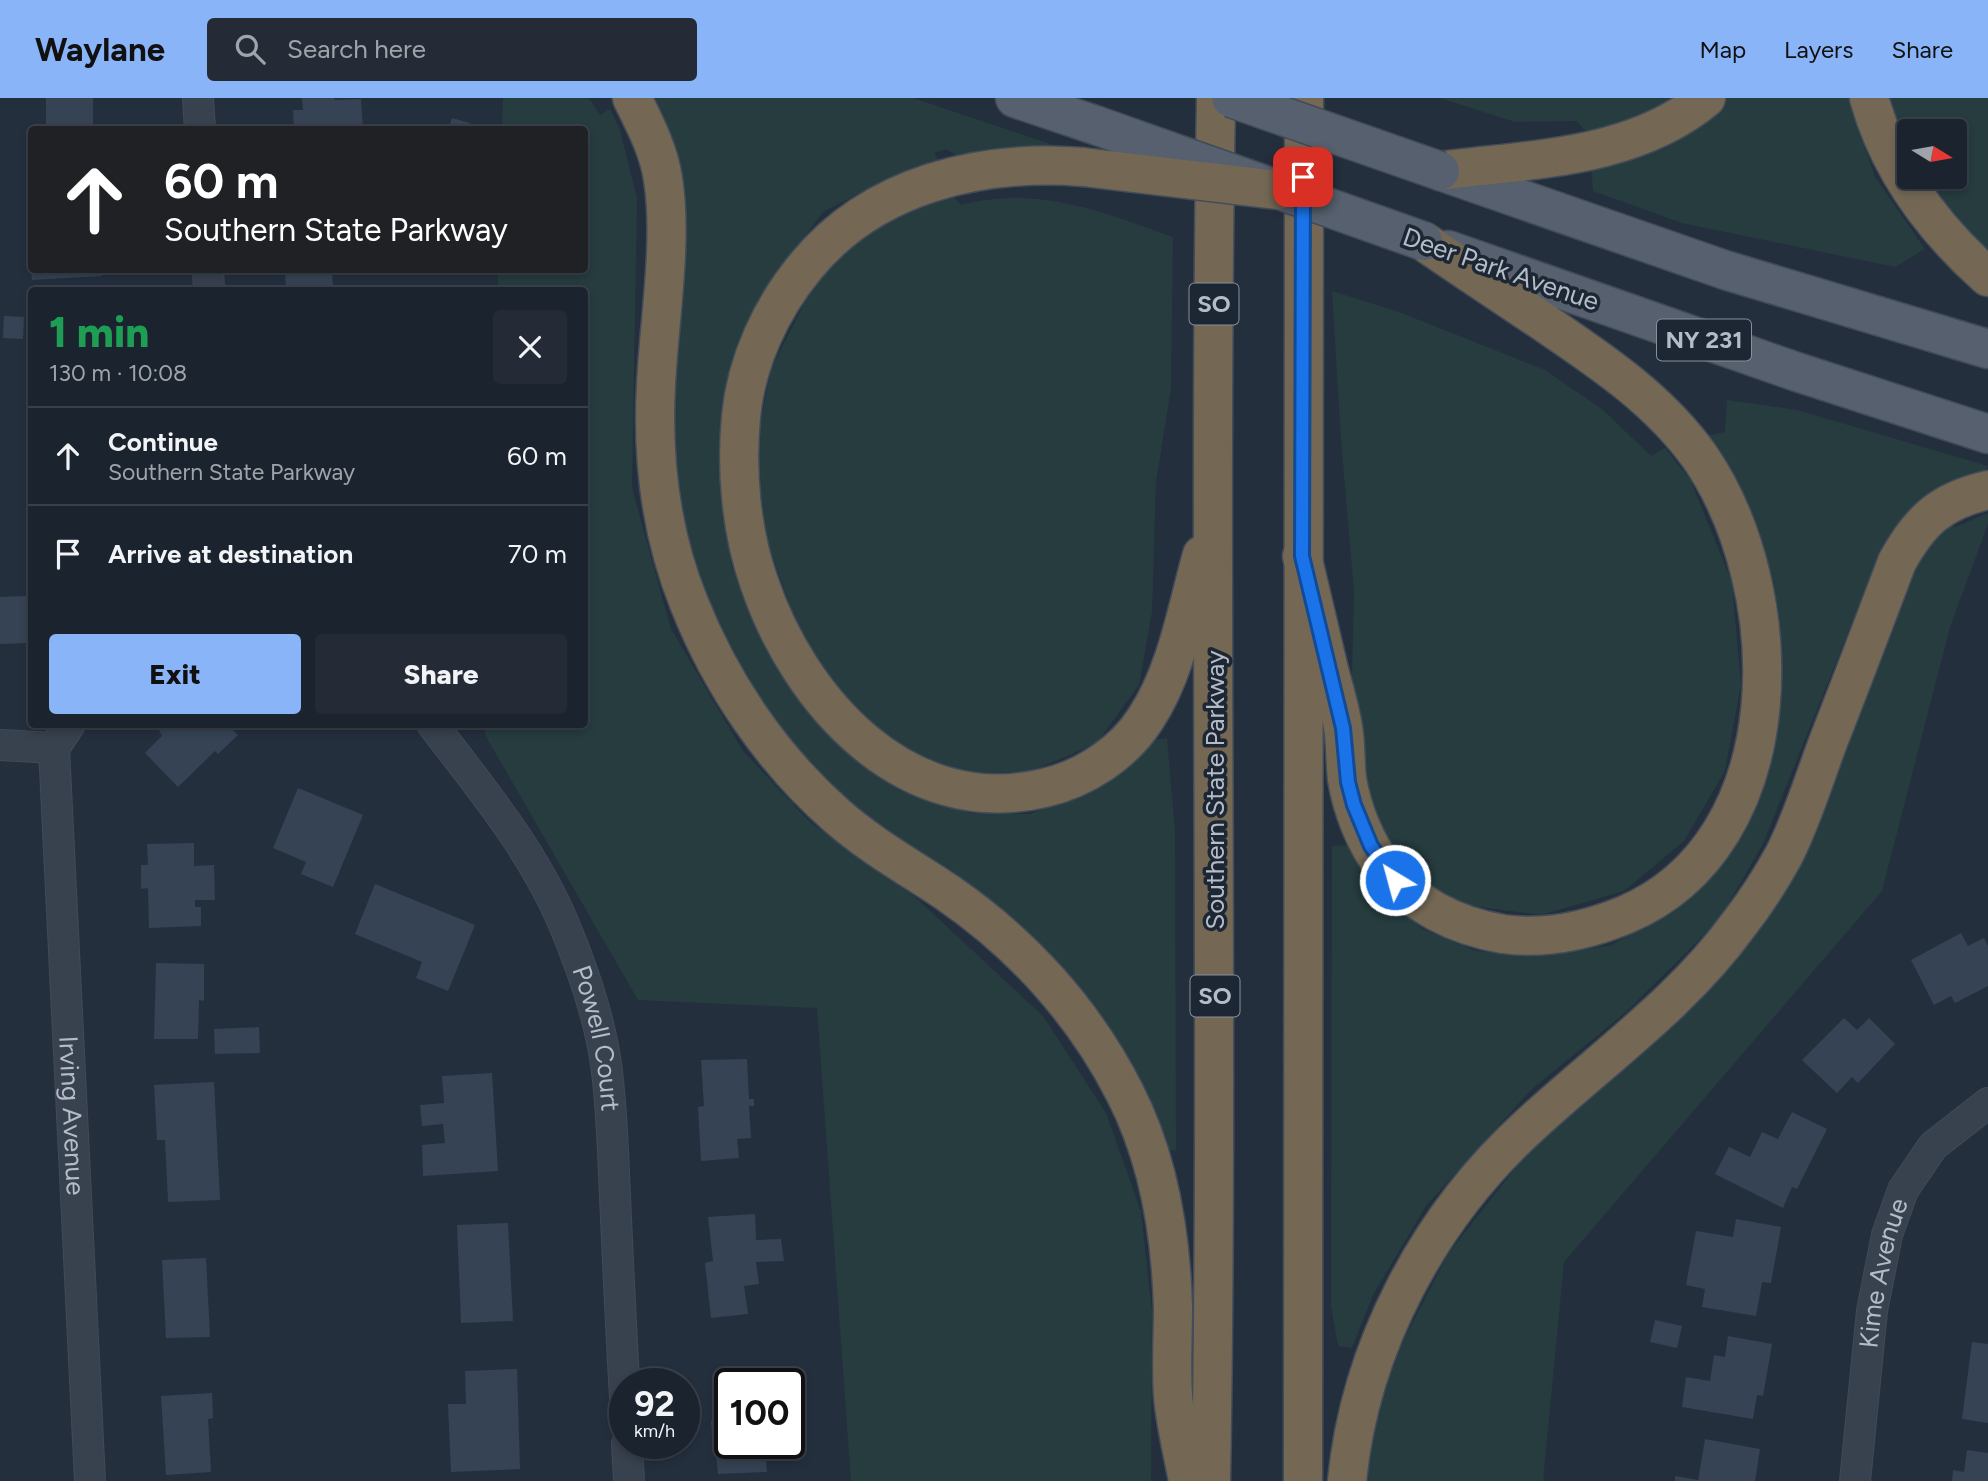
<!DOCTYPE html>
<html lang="en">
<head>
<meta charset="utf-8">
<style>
	body { margin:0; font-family:Figtree,sans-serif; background:#242b36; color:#f1f3f6; height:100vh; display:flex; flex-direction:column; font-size:26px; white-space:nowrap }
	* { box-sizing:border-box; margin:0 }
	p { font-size:23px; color:#a0a4aa }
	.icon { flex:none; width:38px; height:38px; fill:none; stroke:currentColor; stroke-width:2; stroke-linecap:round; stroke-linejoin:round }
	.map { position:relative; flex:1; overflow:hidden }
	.details { position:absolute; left:28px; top:189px; width:560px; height:441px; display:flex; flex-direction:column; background:#1b232e; border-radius:7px; box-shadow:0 4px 10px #0003,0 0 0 2px #39404a }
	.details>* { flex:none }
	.banner { position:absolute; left:28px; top:28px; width:560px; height:147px; border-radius:7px; box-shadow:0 4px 10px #0003,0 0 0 2px #39404a; background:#202124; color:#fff; overflow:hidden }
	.needle { width:46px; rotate:101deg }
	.tools { position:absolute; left:1897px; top:21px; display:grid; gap:14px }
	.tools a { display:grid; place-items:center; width:70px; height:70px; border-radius:7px; background:#1b232e; box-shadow:0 4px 10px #0003,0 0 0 2px #39404a; font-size:35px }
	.speed { position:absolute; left:609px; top:1270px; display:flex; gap:14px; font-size:35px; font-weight:700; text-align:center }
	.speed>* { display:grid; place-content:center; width:91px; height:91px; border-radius:50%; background:#1b232e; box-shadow:0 4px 10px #0003,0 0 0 2px #39404a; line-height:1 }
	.speed small { font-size:18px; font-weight:400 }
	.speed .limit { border:4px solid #111; border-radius:10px; background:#fff; color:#111 }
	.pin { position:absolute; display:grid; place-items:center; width:60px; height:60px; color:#fff; margin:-30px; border-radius:14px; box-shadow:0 4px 10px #0006 }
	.me { position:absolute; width:77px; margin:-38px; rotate:323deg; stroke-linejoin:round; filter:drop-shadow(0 0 5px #0008) }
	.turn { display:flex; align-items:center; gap:24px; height:147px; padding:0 21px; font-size:32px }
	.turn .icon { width:91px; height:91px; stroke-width:2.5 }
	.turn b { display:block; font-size:49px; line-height:60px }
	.round { display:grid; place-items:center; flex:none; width:74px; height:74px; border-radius:7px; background:#242b36 }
	.head { display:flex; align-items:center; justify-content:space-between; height:119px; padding:0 21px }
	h1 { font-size:42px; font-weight:800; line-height:52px; color:#1e9e55 }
	.cta { display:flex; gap:14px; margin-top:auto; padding:14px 21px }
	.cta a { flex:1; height:80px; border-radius:7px; background:#8ab4f8; color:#111; font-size:28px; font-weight:800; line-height:80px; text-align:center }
	.cta a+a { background:#242b36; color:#f1f3f6 }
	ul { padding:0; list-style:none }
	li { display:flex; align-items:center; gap:21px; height:98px; padding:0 21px; border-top:2px solid #39404a }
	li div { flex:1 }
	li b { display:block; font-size:26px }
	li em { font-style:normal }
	header { display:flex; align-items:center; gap:42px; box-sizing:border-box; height:98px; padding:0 35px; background:#8ab4f8; color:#111 }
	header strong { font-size:33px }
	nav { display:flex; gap:38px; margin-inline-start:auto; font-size:24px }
	.search { width:490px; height:63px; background:#242b36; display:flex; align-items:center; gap:18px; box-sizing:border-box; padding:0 24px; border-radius:7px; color:#a0a4aa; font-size:26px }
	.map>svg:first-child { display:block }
</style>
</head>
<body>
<header>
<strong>Waylane</strong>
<div class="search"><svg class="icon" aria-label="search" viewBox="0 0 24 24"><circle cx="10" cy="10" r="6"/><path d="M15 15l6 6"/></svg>Search here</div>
<nav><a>Map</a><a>Layers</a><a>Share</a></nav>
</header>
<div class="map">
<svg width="1988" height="1383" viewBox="0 0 1988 1383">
	<rect width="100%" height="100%" fill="#242f3e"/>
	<!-- green -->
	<g fill="#263c3f">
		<polygon points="503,0 589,0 600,17 610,11 620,32 637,100 632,390 671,531 743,653 810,724 914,798 1043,918 1106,1015 1141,1113 1152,1213 1151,1383 851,1383 817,910 638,902 485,637 485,627 584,626 584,192 498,192 498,172 584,172 584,32 502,31"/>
		<polygon points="652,0 913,0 1056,48 1013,51 965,62 946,51 934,55 941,66 889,80 823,114 770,187 732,279 719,367 732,469 772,559 836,644 901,693 970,715 1031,716 1112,677 1151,642 1167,640 1175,733 1176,1053 1158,1051 1075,894 824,691 719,552 686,457 671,371"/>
		<polygon points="1440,0 1673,0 1631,25 1589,37 1577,23 1515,24"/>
		<polygon points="1727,0 1849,0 1875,79 1925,151 1895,169 1682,125 1593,93 1591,67 1641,59 1711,18"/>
		<polygon points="1886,0 1988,0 1988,150 1977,152 1921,79 1955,79 1955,33 1909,33 1909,54"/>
		<path d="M950,94L961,107C1038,87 1102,114 1173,139L1171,290L1156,384L1152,514L1139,587L1096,646L1029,674L971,675L914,656L855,613L800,536L767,442L755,351L771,271L816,182L891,115Z"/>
		<polygon points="1332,193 1399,214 1545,272 1603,312 1651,358 1665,350 1690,381 1732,484 1741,587 1725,673 1684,743 1624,793 1541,817 1465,807 1410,777 1367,724 1350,661 1354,494 1341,342"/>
		<polygon points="1727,302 1797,312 1988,368 1984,378 1967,379 1921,400 1883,448 1763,746 1719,822 1626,914 1531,992 1426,1108 1374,1195 1352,1250 1338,1248 1331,1208 1332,748 1348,747 1379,796 1423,831 1476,853 1548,858 1612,847 1689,800 1738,745 1768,660 1766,470 1742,395 1707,338 1725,334"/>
		<polygon points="1988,415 1988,426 1950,529 1882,793 1564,1164 1543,1383 1356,1383 1385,1278 1448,1156 1527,1055 1728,873 1795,772 1915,458 1945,422 1955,429"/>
	</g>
	<!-- building -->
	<g fill="#364354">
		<polygon points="46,0 93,0 93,31 46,32"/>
		<polygon points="302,0 334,0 335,2 361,1 363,32 294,32 293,12 303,12"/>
		<polygon points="452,20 470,25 468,32 448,32"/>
		<polygon points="28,93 32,93 32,122 29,122"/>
		<polygon points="31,172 102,172 102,178 32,182"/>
		<polygon points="285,172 332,172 333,192 286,192"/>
		<polygon points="4,218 24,219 23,241 3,240"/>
		<polygon points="27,498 28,545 0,546 0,499"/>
		<polygon points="161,626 227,626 238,637 218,656 215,653 178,689 145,655 162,638 158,630"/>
		<polygon points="298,690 363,717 333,789 301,776 306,764 273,750"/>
		<polygon points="194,745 194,768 214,767 215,802 195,802 195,809 201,809 201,828 149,830 148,790 141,791 141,767 148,767 147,746"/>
		<polygon points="375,786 475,827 448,893 416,880 422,864 355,836"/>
		<polygon points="1961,835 1968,848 1984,840 1988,848 1988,888 1955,905 1951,898 1934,907 1911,862"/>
		<polygon points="156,865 204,866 204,903 199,902 198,941 154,941"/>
		<polygon points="1844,920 1857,932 1869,920 1895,946 1858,985 1852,979 1837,995 1802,962"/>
		<polygon points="259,929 260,955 215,956 214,931"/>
		<polygon points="747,961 749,1001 754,1001 754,1008 749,1008 751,1040 737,1041 739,1060 701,1063 698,1009 704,1008 701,962"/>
		<polygon points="492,975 498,1073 423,1078 422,1047 445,1045 443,1026 422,1028 420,1007 444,1005 442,978"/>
		<polygon points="214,984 220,1102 168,1104 165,1042 157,1042 154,987"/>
		<polygon points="1792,1014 1827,1031 1797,1091 1792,1089 1783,1110 1715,1076 1729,1049 1750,1059 1762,1034 1778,1041"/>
		<polygon points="755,1116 756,1142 781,1141 784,1163 756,1164 759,1186 744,1188 748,1216 711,1220 705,1165 713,1163 708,1119"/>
		<polygon points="1736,1121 1781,1129 1771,1185 1762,1184 1756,1218 1702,1209 1705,1191 1686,1187 1696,1133 1733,1139"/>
		<polygon points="508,1125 513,1223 461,1225 457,1127"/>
		<polygon points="206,1160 210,1239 166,1240 162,1162"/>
		<polygon points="1655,1222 1682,1228 1677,1250 1650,1244"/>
		<polygon points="1728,1238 1772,1246 1763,1298 1757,1297 1753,1321 1682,1309 1686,1279 1710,1283 1714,1257 1725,1259"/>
		<polygon points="1972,1244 1988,1246 1988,1325 1962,1321"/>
		<polygon points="517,1271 520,1371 451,1374 448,1306 466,1306 465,1273"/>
		<polygon points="762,1275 763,1286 730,1286 730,1346 765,1346 767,1374 718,1376 716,1357 713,1356 711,1323 716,1323 714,1278"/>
		<polygon points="212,1295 213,1320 208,1321 211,1374 166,1377 161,1298"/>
		<polygon points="1705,1341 1760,1351 1755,1383 1698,1383"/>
		<polygon points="1967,1352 1988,1355 1988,1383 1952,1383 1953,1372 1964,1374"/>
		<polygon points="1675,1378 1698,1382 1698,1383 1675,1383"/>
	</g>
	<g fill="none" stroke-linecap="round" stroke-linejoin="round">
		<!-- minor casing -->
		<g stroke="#414a57" stroke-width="32">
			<g id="minor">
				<polyline points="198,0 200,32"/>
				<polyline points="208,172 209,192"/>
				<path id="s1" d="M432,626C480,689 532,751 563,824C582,869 599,917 606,966C612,1009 613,1054 615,1098C618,1165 621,1232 625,1299"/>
				<polyline points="0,647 54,650"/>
				<path id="s2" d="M54,650L90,1383"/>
				<polyline points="54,650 70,626"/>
				<polyline points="627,1346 629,1383"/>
				<path id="s3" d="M1855,1383L1872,1213L1887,1137L1903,1092L1933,1048L1988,1005"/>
			</g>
		</g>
		<!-- primary casing -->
		<g stroke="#414a57" stroke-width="41">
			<g id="primary">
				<polyline points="1015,0 1098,28"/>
				<polyline points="1440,73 1725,172 1988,251"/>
				<polyline points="1448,152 1794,273 1988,336"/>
			</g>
		</g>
		<!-- motorway casing -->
		<g stroke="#434c59" stroke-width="41">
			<g id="motorway">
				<path d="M632,0C645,26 659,53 663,81C673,143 659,224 656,287C652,361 661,436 689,505C721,586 772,661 837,718C871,748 911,770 948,795C1022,846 1084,914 1125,995C1159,1061 1171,1136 1173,1210C1173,1239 1171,1268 1173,1297C1175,1325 1183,1355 1188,1383"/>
				<path d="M1869,0C1889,71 1934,131 1988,179"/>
				<path d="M1083,69C981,61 873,86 806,168C771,210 746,264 741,319C736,373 741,433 759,484C799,603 906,723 1044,690C1084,681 1124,655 1146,620C1177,573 1187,510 1202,457"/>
				<path d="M1440,73C1530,61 1633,61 1706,0"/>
				<path d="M1302,458C1311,496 1320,534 1329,572C1334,591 1340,610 1343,629C1346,646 1345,664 1347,681C1352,711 1365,745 1384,769C1413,807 1456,828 1503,836C1545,842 1586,833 1625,817C1795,745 1791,492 1700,359C1658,300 1598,261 1539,221C1500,195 1461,169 1423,143"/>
				<path d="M1211,1383C1219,922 1208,461 1216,0"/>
				<polyline points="1303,1383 1304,0"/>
				<path d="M1347,1383C1360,1249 1429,1119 1529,1028C1600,962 1682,905 1739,826C1756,804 1771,781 1784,757C1803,720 1815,678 1830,639C1853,581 1875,522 1897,464C1920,422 1941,403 1988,392"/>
			</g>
		</g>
		<!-- minor -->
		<use href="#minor" stroke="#38414e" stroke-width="30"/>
		<!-- primary -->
		<use href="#primary" stroke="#56606e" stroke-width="38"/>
		<!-- motorway -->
		<use href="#motorway" stroke="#746855" stroke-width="38"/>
		<!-- primary-bridge casing -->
		<g stroke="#414a57" stroke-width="41" stroke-linecap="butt">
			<g id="primary-bridge">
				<polyline points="1231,0 1440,73"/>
				<polyline points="1098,28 1423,143"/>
			</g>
		</g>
		<!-- motorway-bridge casing -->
		<g stroke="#434c59" stroke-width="41" stroke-linecap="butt">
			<polyline id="motorway-bridge" points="1083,69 1278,92"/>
		</g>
		<!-- primary-bridge -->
		<use href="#primary-bridge" stroke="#56606e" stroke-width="38"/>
		<!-- motorway-bridge -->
		<use href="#motorway-bridge" stroke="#746855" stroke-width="38"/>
	</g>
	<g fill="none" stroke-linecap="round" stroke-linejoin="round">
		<!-- route casing -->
		<g stroke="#114b97" stroke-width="18">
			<polyline id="route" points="1303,79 1302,458 1343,630 1348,684 1354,707 1371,748 1395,782"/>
		</g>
		<!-- route -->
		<use href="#route" stroke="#1a73e8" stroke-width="12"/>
	</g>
	<g text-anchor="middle" stroke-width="7" stroke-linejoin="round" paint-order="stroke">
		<!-- shield labels -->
		<g fill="#1d2633" stroke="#878f9c" stroke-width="2">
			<rect x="1189.5" y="185.5" width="49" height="41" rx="5"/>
			<rect x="1657" y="221.5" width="94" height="41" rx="5"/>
			<rect x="1190.5" y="877.5" width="49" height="41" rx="5"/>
		</g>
		<g font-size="24" font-weight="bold" fill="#b4bcc9">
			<text x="1214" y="214">SO</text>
			<text x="1704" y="250">NY 231</text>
			<text x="1215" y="906">SO</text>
		</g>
		<!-- street labels -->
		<g font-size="26" fill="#b4bcc9" stroke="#1d2633">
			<text transform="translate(1501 171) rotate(19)" y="9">Deer Park Avenue</text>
			<text transform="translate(1215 692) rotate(-90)" y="9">Southern State Parkway</text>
			<text dy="9" stroke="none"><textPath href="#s1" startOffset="360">Powell Court</textPath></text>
			<text dy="9" stroke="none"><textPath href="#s2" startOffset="368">Irving Avenue</textPath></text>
			<text dy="9" stroke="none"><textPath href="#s3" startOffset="210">Kime Avenue</textPath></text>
		</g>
	</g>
</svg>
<div class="tools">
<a><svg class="needle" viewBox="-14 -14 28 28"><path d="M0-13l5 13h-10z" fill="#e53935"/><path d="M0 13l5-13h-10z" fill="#a0a4aa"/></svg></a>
</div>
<div class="speed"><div>92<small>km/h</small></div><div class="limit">100</div></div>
<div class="pin" style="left:1303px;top:79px;background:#d93025"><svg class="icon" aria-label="arrive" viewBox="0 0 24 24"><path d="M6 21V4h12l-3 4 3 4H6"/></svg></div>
<svg class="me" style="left:1395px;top:782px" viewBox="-20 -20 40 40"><circle r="17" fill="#1a73e8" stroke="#fff" stroke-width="3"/><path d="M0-11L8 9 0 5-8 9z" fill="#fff"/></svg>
<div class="banner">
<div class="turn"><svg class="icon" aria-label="ahead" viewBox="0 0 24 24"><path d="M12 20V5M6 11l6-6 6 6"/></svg><div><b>60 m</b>Southern State Parkway</div></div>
</div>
<section class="details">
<div class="head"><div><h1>1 min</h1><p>130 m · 10:08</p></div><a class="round"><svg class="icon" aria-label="close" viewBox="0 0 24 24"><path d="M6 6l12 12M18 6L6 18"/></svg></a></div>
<ul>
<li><svg class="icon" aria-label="ahead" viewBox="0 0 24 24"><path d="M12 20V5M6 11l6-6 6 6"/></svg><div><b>Continue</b><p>Southern State Parkway</p></div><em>60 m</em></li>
<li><svg class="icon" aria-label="arrive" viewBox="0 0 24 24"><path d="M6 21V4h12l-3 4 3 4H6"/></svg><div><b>Arrive at destination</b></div><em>70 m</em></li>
</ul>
<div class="cta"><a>Exit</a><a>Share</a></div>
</section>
</div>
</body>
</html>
